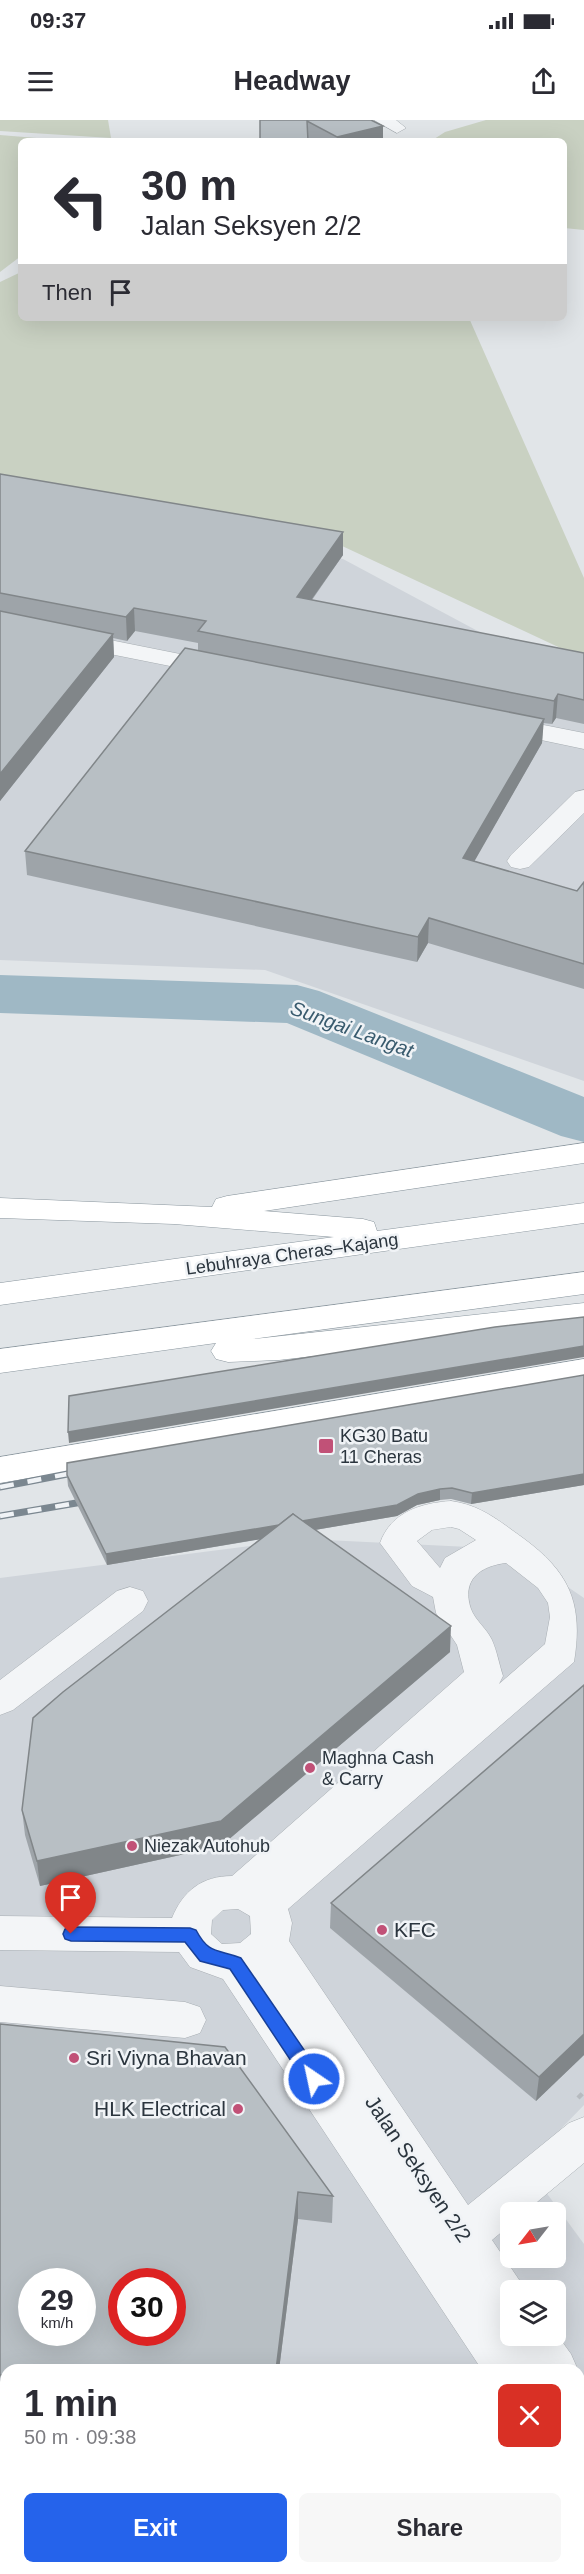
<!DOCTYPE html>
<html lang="en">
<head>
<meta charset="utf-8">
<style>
	body { margin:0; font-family:Arial,sans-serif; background:#f7f7f7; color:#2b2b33; height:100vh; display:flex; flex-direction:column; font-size:22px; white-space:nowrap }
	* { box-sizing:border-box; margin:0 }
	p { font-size:20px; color:#7c7c81 }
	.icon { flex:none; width:33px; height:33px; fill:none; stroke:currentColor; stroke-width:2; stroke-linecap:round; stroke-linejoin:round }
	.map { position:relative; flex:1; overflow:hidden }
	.drawer { position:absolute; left:0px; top:2244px; width:585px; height:210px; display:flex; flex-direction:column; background:#fff; border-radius:18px 18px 0 0; box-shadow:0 6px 24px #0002 }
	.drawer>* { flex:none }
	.banner { position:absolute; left:18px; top:18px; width:549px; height:183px; border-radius:9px; box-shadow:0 6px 24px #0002; background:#fff; color:#2b2b33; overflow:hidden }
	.needle { width:39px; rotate:239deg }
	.tools { position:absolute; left:500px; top:2082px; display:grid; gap:12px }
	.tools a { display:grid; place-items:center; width:66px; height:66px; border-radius:9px; background:#fff; box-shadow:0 6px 24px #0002; font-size:30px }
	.speed { position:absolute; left:18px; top:2148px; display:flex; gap:12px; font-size:30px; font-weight:700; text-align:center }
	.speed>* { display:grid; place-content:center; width:78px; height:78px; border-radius:50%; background:#fff; box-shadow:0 6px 24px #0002; line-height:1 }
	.speed small { font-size:15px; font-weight:400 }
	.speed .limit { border:9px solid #d22; background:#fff; color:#111 }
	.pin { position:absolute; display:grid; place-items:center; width:51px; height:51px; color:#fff; margin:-62px -26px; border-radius:50% 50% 50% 0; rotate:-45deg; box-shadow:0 0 6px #0007 }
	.pin .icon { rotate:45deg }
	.me { position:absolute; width:66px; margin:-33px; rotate:326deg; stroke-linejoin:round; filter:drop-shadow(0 0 4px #0008) }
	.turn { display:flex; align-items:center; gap:21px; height:126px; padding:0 24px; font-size:27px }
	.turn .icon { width:78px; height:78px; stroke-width:2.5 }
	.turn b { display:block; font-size:42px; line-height:51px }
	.then { display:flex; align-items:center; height:57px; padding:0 24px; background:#0003; gap:12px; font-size:22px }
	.round { display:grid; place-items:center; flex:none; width:63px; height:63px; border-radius:9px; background:#f7f7f7 }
	.overview { display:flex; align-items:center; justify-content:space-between; height:102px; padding:0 24px }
	h1 { font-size:36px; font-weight:600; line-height:45px }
	.cta { display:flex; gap:12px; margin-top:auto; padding:12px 24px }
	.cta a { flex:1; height:69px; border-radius:9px; background:#2563eb; color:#fff; font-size:24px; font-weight:600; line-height:69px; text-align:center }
	.cta a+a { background:#f7f7f7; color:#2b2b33 }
	.status { display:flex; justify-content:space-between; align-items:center; height:42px; padding:0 30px; background:#fff; direction:ltr }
	.status svg { height:16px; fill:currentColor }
	header { display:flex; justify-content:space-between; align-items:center; height:78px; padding:0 24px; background:#fff; font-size:27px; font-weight:600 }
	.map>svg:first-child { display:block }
</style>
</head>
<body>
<div class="status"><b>09:37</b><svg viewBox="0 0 49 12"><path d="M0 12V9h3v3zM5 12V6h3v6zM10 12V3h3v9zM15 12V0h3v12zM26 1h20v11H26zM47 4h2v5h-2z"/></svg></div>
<header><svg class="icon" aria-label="menu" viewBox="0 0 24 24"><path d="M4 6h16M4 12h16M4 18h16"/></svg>Headway<svg class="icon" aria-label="share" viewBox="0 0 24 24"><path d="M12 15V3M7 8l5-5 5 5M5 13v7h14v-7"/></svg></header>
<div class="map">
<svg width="584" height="2454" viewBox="0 0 584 2454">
	<rect width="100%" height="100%" fill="#e1e5e8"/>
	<!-- built -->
	<g fill="#cfd4da" fill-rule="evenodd">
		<polygon points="0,375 343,439 515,531 584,547 584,961 265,850 0,840"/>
		<path d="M305,1419L512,1429L584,1478V1985L526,2045L584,2124V2427L579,2426V2250H6V2361H0V1458ZM510,2092H555V2138H510ZM32,2162H82V2212H32ZM122,2162H172V2212H122ZM510,2170H555V2216H510Z"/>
	</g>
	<!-- green -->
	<g fill="#c9d1c2">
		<polygon points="0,0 108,0 111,18 0,11"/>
		<polygon points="486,0 584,0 584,110 564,108 564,21 431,21 445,12"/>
		<polygon points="0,15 73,21 21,21 21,136 0,152"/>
		<polygon points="21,152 21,198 469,198 584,458 584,539 340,425 0,363 0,162"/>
	</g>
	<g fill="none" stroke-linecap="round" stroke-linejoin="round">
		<!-- river -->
		<polygon fill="#9fb8c5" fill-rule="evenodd" points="0,855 297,865 319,871 584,977 584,1022 561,1016 287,903 0,893"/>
		<!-- minor casing -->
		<g stroke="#a7adb2" stroke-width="1">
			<g id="minor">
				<polygon points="374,0 396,0 406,8 397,13"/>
				<polygon points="0,498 220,542 229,544 232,549 229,554 220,556 0,512"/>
				<polygon points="498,596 584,613 584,629 489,609 485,604 489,599"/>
				<polygon points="584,670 584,693 529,747 520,749 511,747 507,741 511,735 575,672"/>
				<path d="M451,1381C481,1385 499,1401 523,1418C568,1451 584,1482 574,1542L288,1789L292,1803L289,1821L468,2085L569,2003L584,1997V2043L525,2092H510V2105L492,2120L526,2170H510V2206L505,2205L510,2216H555V2212L571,2234L578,2250H482L223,1859L190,1847L179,1832L0,1830V1796L172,1798C183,1771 202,1756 232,1756L464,1552L457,1525L436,1493L433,1477L412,1466L380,1423C391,1392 421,1383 451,1381ZM451,1407L459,1409L476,1420L445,1438L440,1448L417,1421L432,1410ZM506,1443L538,1468L548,1483L550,1497L545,1524L499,1564L503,1556C499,1544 497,1531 492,1520C487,1509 475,1500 471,1489C461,1460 480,1446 506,1443ZM223,1790L238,1789L250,1796L251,1814L240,1823L222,1824L211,1814L212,1800Z"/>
				<polygon points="130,1467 143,1471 148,1481 143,1491 13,1590 0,1595 0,1560 117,1471"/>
				<polygon points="0,1866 185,1882 200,1887 206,1900 200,1913 185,1918 0,1902"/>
				<polygon points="579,2263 584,2265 584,2316 579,2314"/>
				<polygon points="0,2294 6,2295 6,2341 0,2340"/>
				<polygon points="579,2340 584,2342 584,2396 579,2394"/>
				<polygon points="0,2388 6,2389 6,2437 0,2436"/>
				<polygon points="249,2448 344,2448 346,2454 251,2454"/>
			</g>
		</g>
		<!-- highway casing -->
		<g stroke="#89959d" stroke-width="1">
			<g id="highway">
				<polygon points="584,1023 584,1043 264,1091 363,1099 374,1102 377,1111 584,1083 584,1103 0,1185 0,1163 334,1117 174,1104 0,1098 0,1078 212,1087 216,1079 227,1076"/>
				<polygon points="584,1152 584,1174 253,1219 584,1183 584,1205 279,1240 228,1242 216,1239 211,1231 216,1223 0,1253 0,1229"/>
				<polygon points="584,1239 584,1263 0,1363 0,1337"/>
			</g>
		</g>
		<!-- path -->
		<polyline stroke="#b7bbc0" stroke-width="4.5" stroke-dasharray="6 6" stroke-linecap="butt" points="578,1978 584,1972"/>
		<!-- minor -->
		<use href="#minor" fill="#f3f5f7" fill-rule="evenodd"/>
		<!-- highway -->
		<use href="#highway" fill="#fff" fill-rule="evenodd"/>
		<!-- rail casing -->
		<g stroke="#7b8790" stroke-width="7">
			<g id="rail">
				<polyline points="0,1367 83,1351"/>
				<polyline points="0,1396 94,1380"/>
			</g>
		</g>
		<!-- rail -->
		<use href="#rail" stroke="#f0f3f6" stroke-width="4.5" stroke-dasharray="14" stroke-linecap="butt"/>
	</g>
	<!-- wall -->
	<g fill="#9ea4a9">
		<polygon points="260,0 371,0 383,6 383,21 309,21"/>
		<polygon points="0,354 343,435 312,480 584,533 584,604 556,598 552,604 543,603 542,623 474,741 577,771 584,762 584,869 428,823 417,842 27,755 25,731 198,530 198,523 135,511 127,521 113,518 114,537 0,681"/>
		<polygon points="584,1255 584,1365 471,1384 451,1379 440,1380 417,1385 397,1396 315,1410 450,1532 221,1726 40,1766 25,1715 22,1690 262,1419 107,1445 68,1366 67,1355"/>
		<polygon points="584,1565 584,1935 536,1981 330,1808 331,1783"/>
		<polygon points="0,1904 333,2076 332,2103 298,2099 279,2250 6,2250 6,2281 0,2280"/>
	</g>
	<!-- shaded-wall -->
	<g fill="#818689">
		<polygon points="383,6 383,21 337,21 337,17"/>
		<polygon points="343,412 343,435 297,500 297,477"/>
		<polygon points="134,488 135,511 127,521 126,497"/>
		<polygon points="113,514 114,537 0,681 0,654"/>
		<polygon points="558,574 556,598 552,604 554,581"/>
		<polygon points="544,599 542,623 462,763 463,738"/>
		<polygon points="429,798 428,823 417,842 418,817"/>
		<polygon points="584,1226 584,1237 69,1323 68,1312"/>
		<polygon points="584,1354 584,1365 471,1384 472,1373"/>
		<polygon points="440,1369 440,1380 417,1385 397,1396 107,1445 106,1434"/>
		<polygon points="451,1506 450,1532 221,1726 40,1766 37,1741"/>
		<polygon points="584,1914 584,1935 536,1981 539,1957"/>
		<polygon points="298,2072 298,2099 279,2250 276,2250"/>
	</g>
	<!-- building -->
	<g fill="#b8bfc4" stroke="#818689" stroke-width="1.5" fill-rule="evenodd">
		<polygon points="260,0 371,0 383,6 337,17 307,1 308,21 260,21"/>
		<polygon points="0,354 343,412 297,477 584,533 584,580 558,574 554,581 198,511 206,501 134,488 126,497 0,473"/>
		<polygon points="0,491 113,514 0,654"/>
		<polygon points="185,528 544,599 463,738 577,771 584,762 584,844 429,798 418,817 25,731"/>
		<polygon points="584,1197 584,1226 68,1312 69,1276 495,1207"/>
		<polygon points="584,1255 584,1354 472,1373 452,1368 440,1369 418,1374 397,1385 302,1401 293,1394 279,1405 106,1434 67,1355 67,1343"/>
		<polygon points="293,1394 451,1506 221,1701 37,1741 22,1690 33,1598 63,1572"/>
		<polygon points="584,1565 584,1914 539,1957 331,1783"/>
		<path d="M0,1904L225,1927L333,2076L298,2072L276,2250H6V2255H0ZM32,2162H82V2212H32ZM122,2162H172V2212H122Z"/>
	</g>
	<!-- route -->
	<path fill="#2563eb" stroke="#184099" stroke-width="1.5" d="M71,1807L190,1808L196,1810C209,1835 218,1829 241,1838L320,1953L322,1959L320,1965L314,1967L307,1965L230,1849L200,1841L185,1822L71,1821L65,1819L63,1814L65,1809Z"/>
	<!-- markers -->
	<g fill="#c15177" stroke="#f0f3f6" stroke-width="2">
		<rect x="318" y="1318" width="16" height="16" rx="3"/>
		<circle cx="310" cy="1648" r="6"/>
		<circle cx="132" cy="1726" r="6"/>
		<circle cx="382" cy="1810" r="6"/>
		<circle cx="74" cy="1938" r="6"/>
		<circle cx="238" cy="1989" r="6"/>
	</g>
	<g text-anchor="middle" stroke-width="5" stroke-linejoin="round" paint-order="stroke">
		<!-- street labels -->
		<g font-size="18" fill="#2b353e" stroke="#f0f3f6">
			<text transform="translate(292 1134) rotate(-8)" y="6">Lebuhraya Cheras–Kajang</text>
		</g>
		<!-- poi labels -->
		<g font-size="18" fill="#2b353e" stroke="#f0f3f6" text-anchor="start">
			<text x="340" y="1322">KG30 Batu<tspan x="340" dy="21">11 Cheras</tspan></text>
			<text x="322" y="1644">Maghna Cash<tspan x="322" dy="21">&amp; Carry</tspan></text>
			<text x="144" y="1732">Niezak Autohub</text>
		</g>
		<!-- water labels -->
		<g font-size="20" font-style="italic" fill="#395b6e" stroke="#f0f3f6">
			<text transform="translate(352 909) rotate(20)" y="7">Sungai Langat</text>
		</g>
		<!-- near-poi labels -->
		<g font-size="21" fill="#2b353e" stroke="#f0f3f6" text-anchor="start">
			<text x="394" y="1817">KFC</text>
			<text x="86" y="1945">Sri Viyna Bhavan</text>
			<text x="226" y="1996" text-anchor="end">HLK Electrical</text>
		</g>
		<!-- near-street labels -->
		<g font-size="21" fill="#2b353e" stroke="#f0f3f6">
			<text transform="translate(418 2049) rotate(56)" y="7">Jalan Seksyen 2/2</text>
		</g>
	</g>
</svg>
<div class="tools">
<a><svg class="needle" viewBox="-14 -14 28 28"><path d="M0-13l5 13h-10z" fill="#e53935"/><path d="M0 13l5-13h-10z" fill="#7c7c81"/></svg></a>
<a><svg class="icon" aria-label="layers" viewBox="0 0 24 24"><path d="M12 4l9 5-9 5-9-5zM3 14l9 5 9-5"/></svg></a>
</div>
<div class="speed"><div>29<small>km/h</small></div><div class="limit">30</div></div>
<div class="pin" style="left:71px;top:1814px;background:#d93025"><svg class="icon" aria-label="arrive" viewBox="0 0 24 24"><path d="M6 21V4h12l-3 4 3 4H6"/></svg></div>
<svg class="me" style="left:314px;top:1959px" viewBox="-20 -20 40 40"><circle r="17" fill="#2563eb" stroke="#fff" stroke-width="3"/><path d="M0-11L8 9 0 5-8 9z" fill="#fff"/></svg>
<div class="banner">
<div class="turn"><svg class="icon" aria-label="left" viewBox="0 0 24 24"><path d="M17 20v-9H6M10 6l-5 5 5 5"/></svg><div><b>30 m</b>Jalan Seksyen 2/2</div></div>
<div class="then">Then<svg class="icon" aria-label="arrive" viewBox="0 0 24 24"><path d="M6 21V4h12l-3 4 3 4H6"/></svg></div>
</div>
<section class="drawer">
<div class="overview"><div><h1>1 min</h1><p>50 m · 09:38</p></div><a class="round" style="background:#d93025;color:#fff"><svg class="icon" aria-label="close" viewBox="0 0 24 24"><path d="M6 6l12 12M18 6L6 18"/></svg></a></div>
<div class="cta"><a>Exit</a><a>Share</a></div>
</section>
</div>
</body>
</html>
